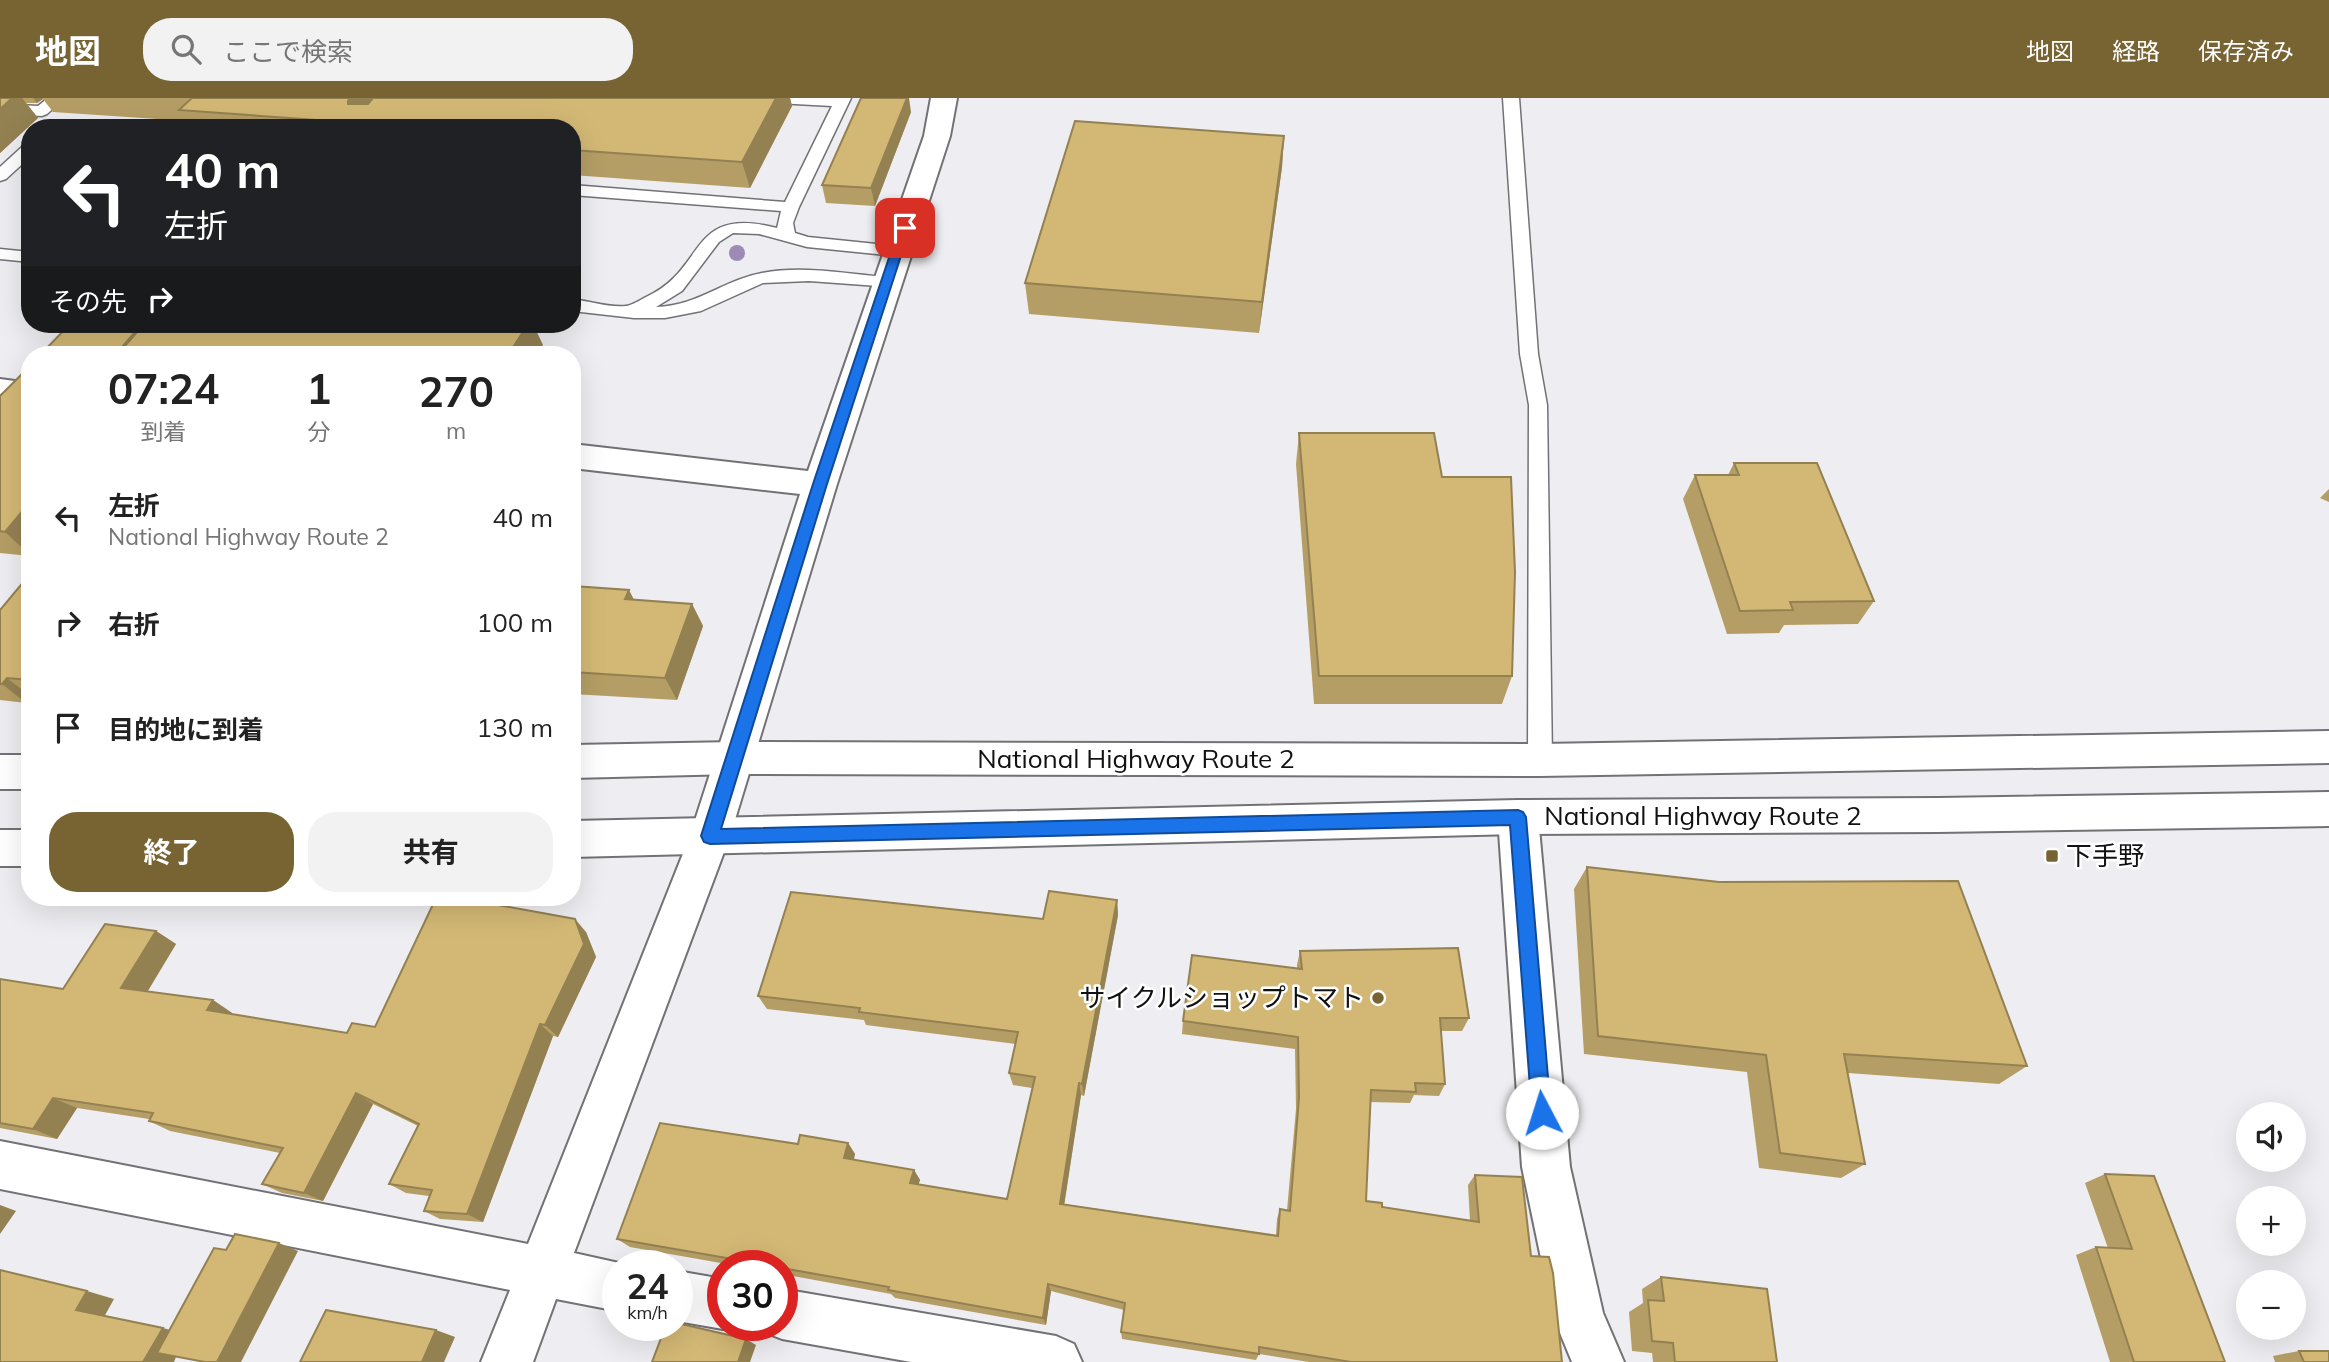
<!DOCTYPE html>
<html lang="ja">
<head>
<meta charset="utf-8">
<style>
	body { margin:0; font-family:Mulish,"Noto Sans JP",sans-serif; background:#f2f2f2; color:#222; height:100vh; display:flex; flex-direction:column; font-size:26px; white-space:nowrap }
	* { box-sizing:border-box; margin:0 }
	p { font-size:23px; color:#767676 }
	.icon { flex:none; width:38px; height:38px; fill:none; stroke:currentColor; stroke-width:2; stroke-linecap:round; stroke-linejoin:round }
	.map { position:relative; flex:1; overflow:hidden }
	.drawer { position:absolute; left:21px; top:248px; width:560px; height:560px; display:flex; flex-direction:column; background:#fff; border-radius:28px; box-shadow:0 7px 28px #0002 }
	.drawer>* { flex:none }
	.guide { position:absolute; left:21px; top:21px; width:560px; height:214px; border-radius:28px; box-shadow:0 7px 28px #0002; background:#202124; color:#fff; overflow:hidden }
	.tools { position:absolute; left:2236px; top:1004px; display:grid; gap:14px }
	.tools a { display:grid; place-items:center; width:70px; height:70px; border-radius:50%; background:#fff; box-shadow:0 7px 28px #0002; font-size:35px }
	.speed { position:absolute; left:602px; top:1152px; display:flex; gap:14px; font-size:35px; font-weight:700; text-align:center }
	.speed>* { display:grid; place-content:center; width:91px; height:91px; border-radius:50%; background:#fff; box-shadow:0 7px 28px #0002; line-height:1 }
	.speed small { font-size:18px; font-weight:400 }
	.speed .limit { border:10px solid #d22; background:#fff; color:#111 }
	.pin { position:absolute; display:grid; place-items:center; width:60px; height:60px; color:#fff; margin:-30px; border-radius:14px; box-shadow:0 4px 10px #0006 }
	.me { position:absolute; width:77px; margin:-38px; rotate:355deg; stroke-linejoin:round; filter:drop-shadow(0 0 5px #0008) }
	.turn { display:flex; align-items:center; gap:24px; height:147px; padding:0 28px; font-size:32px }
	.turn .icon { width:91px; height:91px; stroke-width:2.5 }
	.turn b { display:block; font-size:49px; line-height:60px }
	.then { display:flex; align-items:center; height:66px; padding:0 28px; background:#0003; gap:14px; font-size:26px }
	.eta { display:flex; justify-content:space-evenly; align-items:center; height:119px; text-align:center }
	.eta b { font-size:42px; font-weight:700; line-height:49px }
	.primary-button { display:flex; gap:14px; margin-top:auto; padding:14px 28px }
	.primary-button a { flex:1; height:80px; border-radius:28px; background:#786433; color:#fff; font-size:28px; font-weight:700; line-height:80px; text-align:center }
	.primary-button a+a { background:#f2f2f2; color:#222 }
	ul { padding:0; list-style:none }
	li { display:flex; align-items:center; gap:21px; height:105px; padding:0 28px }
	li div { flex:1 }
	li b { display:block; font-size:26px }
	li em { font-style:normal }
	header { display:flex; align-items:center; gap:42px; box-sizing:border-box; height:98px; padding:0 35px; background:#786433; color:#fff }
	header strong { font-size:33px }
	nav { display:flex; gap:38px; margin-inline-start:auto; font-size:24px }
	.search { width:490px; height:63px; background:#f2f2f2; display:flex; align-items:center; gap:18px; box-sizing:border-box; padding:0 24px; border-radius:28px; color:#767676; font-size:26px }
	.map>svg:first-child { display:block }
</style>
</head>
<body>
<header>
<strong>地図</strong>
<div class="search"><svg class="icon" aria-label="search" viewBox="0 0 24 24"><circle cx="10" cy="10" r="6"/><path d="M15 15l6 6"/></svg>ここで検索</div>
<nav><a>地図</a><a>経路</a><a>保存済み</a></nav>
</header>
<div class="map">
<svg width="2329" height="1264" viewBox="0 0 2329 1264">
	<rect width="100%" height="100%" fill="#eeedf1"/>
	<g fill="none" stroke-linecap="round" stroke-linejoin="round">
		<!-- service casing -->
		<g stroke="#727175" stroke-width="3">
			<g id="service">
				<polygon points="48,0 65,0 47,16 42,18 0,16 0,6 38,8"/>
				<path d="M768,0H851L799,109L793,125L795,135L808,139L896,148L904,153L896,158L807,149L759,136L733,135L719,144L682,193L656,209C698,208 723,182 762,175C803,167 846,176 886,179L895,185L892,189L809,183L763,185L701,213L665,220H634L572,213V201C589,203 610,210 626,208C633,207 640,202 646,199C708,171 687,107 777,130L781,113L572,97V87L785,104L832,8L776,5Z"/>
				<polygon points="1503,0 1519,0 1538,256 1547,307 1552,662 1548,669 1540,672 1532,669 1528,662 1529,307 1520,256"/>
				<polygon points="30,45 30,59 6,81 0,83 0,69 24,47"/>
				<polygon points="0,151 30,154 30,164 0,161"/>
			</g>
		</g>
		<!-- minor casing -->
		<g stroke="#727175" stroke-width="4">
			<g id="minor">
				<polygon points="931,0 957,0 950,38 837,386 730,738 574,1155 628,1167 618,1167 618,1213 556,1201 533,1264 481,1264 510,1192 0,1091 0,1043 528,1146 690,738 800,396 572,370 572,346 808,373 924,38"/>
				<polygon points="0,281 30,285 30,307 0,303"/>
				<polygon points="1518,702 1532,707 1538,719 1570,1069 1603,1215 1624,1264 1572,1264 1553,1218 1522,1069 1498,719 1504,707"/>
				<polygon points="677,1173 723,1181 723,1227 733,1227 723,1231 677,1223"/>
				<polygon points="782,1191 1056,1238 1074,1246 1082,1264 911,1264 782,1241 764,1234 761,1227 782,1227"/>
			</g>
		</g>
		<!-- trunk casing -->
		<g stroke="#727175" stroke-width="4">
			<g id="trunk">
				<polygon points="2329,633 2329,665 1540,678 735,676 572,680 572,647 735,644 1540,646"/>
				<rect x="0" y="657" width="30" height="34"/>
				<polygon points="2329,694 2329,728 1938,734 1518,736 572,759 572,723 1518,702 1938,700"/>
				<rect x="0" y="732" width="30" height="36"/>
			</g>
		</g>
		<!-- service -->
		<use href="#service" fill="#fff" fill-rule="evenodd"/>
		<!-- minor -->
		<use href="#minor" fill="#fff" fill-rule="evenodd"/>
		<!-- trunk -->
		<use href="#trunk" fill="#fff" fill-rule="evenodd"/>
	</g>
	<!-- trees -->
	<circle fill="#9d8bb6" cx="737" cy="155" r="8"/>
	<!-- wall -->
	<g fill="#b59e65">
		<polygon points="0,0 790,0 792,8 750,90 572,77 572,30 191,30 187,23 53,14 43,1 37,5 26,5 38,20 0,55"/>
		<polygon points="911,14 875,108 826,105 822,87"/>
		<polygon points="1284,38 1282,69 1259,235 1029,216 1025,185"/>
		<polygon points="30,268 30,458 0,455 0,297 1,297"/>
		<polygon points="1299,335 1442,379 1512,578 1502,606 1314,606 1296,366"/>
		<polygon points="1734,365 1874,503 1858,526 1784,527 1779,535 1727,536 1683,401 1695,377 1728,377"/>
		<polygon points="2329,391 2329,404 2320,400"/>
		<polygon points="30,476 30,600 26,605 0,602 0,512"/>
		<polygon points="572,491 634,502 692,506 703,528 677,602 572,596"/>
		<polygon points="1587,769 2027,968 1999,986 1848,975 1865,1066 1841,1080 1759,1070 1747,974 1584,956 1574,791"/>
		<polygon points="1117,802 1118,817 1084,998 1081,997 1064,1106 1276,1137 1277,1121 1280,1111 1287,1112 1296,1011 1295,951 1182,936 1183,923 1297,871 1297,867 1300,853 1469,920 1462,933 1441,933 1445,986 1439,998 1414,997 1410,1005 1370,1004 1366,1103 1382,1109 1470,1123 1468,1087 1475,1077 1531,1158 1562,1264 1309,1264 1259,1256 1256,1262 1122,1241 1121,1234 1124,1212 1051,1193 1046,1227 895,1200 891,1196 782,1176 782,1167 732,1167 630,1149 617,1141 798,1046 848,1045 855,1056 854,1062 914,1072 920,1082 918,1086 1007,1101 1032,990 1013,987 1009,975 1016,946 866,927 864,922 767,911 758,898"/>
		<polygon points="499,804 504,808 586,834 596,859 558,939 553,938 483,1124 440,1121 424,1113 429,1098 406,1095 389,1086 418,1028 373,1006 323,1103 282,1095 262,1086 280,1055 170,1033 149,1023 149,1021 77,1010 57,1041 0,1030 0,881 63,891 156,833 176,846 148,893 213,902 232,915 232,916 347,935 375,929"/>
		<polygon points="2105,1076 2225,1264 2110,1264 2076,1157 2096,1149 2108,1150 2085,1085"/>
		<polygon points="1661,1179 1777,1264 1653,1264 1652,1255 1632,1253 1629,1214 1643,1205 1642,1191"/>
		<polygon points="2299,1253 2329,1264 2275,1264 2273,1258"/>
	</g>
	<!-- shaded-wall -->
	<g fill="#948152">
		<polygon points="12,0 22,0 38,20 0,55 0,11"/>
		<polygon points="33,0 42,0 43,1 37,5"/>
		<polygon points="350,0 386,0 365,25 348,6 348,3"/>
		<polygon points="776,0 790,0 792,8 750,90 742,64"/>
		<polygon points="907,0 909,0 911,14 875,108 871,90"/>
		<polygon points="1284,38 1282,69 1259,235 1262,204"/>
		<polygon points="528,226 533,226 543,247 537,257 508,257"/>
		<polygon points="30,404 30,457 5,434"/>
		<polygon points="629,492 641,515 625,501"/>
		<polygon points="692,506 703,528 677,602 665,580"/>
		<polygon points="7,580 30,598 30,600 26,605 2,586"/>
		<polygon points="1117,802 1118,817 1084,998 1082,986"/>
		<polygon points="575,821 586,834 596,859 558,939 545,927"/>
		<polygon points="156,833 176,846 142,902 121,890"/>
		<polygon points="213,902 232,915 227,924 207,912"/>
		<polygon points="540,926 553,938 483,1124 467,1116"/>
		<polygon points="1079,985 1081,997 1063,1115 1060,1106"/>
		<polygon points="356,995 373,1006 323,1103 304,1095"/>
		<polygon points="53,1000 77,1010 57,1041 33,1031"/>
		<polygon points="848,1045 855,1056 851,1070 844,1060"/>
		<polygon points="914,1072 920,1082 916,1094 910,1085"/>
		<polygon points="0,1107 16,1113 0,1136"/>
		<polygon points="279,1145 298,1153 241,1264 217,1264"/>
		<polygon points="1048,1186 1051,1193 1046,1227 1043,1220"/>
		<polygon points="87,1193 114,1201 104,1219 76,1212"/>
		<polygon points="163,1230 189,1237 157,1255 176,1259 174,1264 143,1264"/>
		<polygon points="436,1232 455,1239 444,1264 422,1264"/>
		<polygon points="746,1241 756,1247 750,1264 738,1264"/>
	</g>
	<!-- building -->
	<g fill="#d3b875" stroke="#948152" stroke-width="2">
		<polygon points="0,0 12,0 0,11"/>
		<polygon points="192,0 350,0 348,3 348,6 368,6 373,0 776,0 742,64 572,52 572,30 384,30 387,27 179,12"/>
		<polygon points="861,0 907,0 871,90 822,87"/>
		<polygon points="1075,23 1284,38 1262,204 1025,185"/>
		<polygon points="70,226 136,233 115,257 40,257"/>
		<polygon points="144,226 528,226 508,257 117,257"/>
		<polygon points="30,268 30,404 5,434 0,433 0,297 1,297"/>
		<polygon points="1299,335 1434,335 1442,379 1511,379 1515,474 1512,578 1319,578"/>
		<polygon points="1734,365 1817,365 1874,503 1790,504 1793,512 1740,513 1695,377 1739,377"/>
		<polygon points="30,476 30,582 7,580 2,586 0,586 0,512"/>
		<polygon points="573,488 629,492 625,501 692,506 665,580 572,574 572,491"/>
		<polygon points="1587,769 1719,784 1958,783 2027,968 1844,956 1865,1066 1780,1055 1766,957 1598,938"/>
		<polygon points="1049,793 1117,802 1082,986 1079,985 1060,1106 1278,1138 1280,1111 1290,1113 1299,999 1298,939 1183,923 1192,857 1302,871 1300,853 1458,850 1469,920 1440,920 1445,986 1415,985 1416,994 1371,992 1366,1103 1382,1105 1382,1109 1479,1124 1475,1077 1522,1079 1531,1158 1549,1159 1553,1175 1562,1264 1351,1264 1259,1249 1259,1256 1121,1234 1125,1205 1048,1186 1043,1220 888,1192 889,1189 782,1170 782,1167 767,1167 617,1141 660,1025 798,1046 800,1037 848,1045 844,1060 914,1072 910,1085 1007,1101 1035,979 1009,975 1018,934 859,914 860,910 758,898 791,794 1043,821"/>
		<polygon points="436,800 459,800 499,804 498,807 575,821 584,846 545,927 540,926 467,1116 424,1113 432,1092 389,1086 419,1026 356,995 304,1095 262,1086 283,1050 149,1023 153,1015 53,1000 33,1031 0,1025 0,881 63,891 105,826 156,833 121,890 213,902 207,912 347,935 352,925 375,929"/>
		<polygon points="2105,1076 2154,1078 2225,1264 2134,1264 2096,1149 2132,1151"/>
		<polygon points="235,1136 279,1145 217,1264 205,1264 157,1255 214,1150 226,1152"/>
		<polygon points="0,1172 87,1193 76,1212 163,1230 143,1264 0,1264"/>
		<polygon points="1661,1179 1767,1191 1777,1264 1675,1264 1673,1245 1652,1243 1648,1202 1664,1203"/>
		<polygon points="326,1212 436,1232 422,1264 300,1264"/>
		<polygon points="677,1225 746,1241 738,1264 652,1264 666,1227 677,1227"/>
		<polygon points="2299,1253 2329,1253 2329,1264 2304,1264"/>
	</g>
	<!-- route -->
	<polygon fill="#1a73e8" stroke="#114b97" stroke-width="2" points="905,126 910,130 827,386 721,731 1518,712 1523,714 1526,719 1551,1015 1548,1022 1542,1025 1535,1022 1532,1015 1510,727 710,746 704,744 701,738 813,386 899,130"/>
	<!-- markers -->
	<g fill="#786433" stroke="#fff" stroke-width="2.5">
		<rect x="2045" y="751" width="14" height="14" rx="3.5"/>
		<circle cx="1378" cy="900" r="7"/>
	</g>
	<g text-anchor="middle" stroke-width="5" stroke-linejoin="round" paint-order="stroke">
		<!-- street labels -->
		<g font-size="26" fill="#111112" stroke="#fff">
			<text x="1136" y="670">National Highway Route 2</text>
			<text x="1703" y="727">National Highway Route 2</text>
		</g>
		<!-- poi labels -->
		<g font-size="26" fill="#111112" stroke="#fff" text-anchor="start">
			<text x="2066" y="767">下手野</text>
			<text x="1364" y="909" text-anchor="end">サイクルショップトマト</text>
		</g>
	</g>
</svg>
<div class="tools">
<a><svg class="icon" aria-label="sound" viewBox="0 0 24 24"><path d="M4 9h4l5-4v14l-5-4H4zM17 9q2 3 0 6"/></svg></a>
<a>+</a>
<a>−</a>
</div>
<div class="speed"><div>24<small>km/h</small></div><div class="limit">30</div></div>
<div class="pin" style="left:905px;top:130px;background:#d93025"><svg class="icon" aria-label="arrive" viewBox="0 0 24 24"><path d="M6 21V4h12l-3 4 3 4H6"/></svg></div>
<svg class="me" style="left:1542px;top:1015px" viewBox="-20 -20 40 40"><circle r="19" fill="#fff"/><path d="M0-13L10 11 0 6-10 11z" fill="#1a73e8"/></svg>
<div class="guide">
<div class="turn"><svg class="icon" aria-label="left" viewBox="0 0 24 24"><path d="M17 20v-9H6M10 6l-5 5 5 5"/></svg><div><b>40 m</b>左折</div></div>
<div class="then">その先<svg class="icon" aria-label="right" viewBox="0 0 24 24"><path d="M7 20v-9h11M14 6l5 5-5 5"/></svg></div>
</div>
<section class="drawer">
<div class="eta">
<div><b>07:24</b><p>到着</p></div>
<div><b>1</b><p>分</p></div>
<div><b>270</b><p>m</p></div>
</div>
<ul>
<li><svg class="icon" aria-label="left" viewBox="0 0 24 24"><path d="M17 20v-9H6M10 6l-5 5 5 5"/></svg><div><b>左折</b><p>National Highway Route 2</p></div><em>40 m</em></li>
<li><svg class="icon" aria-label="right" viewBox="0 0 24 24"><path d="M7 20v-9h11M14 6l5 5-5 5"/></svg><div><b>右折</b></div><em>100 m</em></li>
<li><svg class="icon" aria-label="arrive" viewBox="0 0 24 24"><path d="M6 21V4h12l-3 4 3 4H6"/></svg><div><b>目的地に到着</b></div><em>130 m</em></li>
</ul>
<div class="primary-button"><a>終了</a><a>共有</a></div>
</section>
</div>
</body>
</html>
